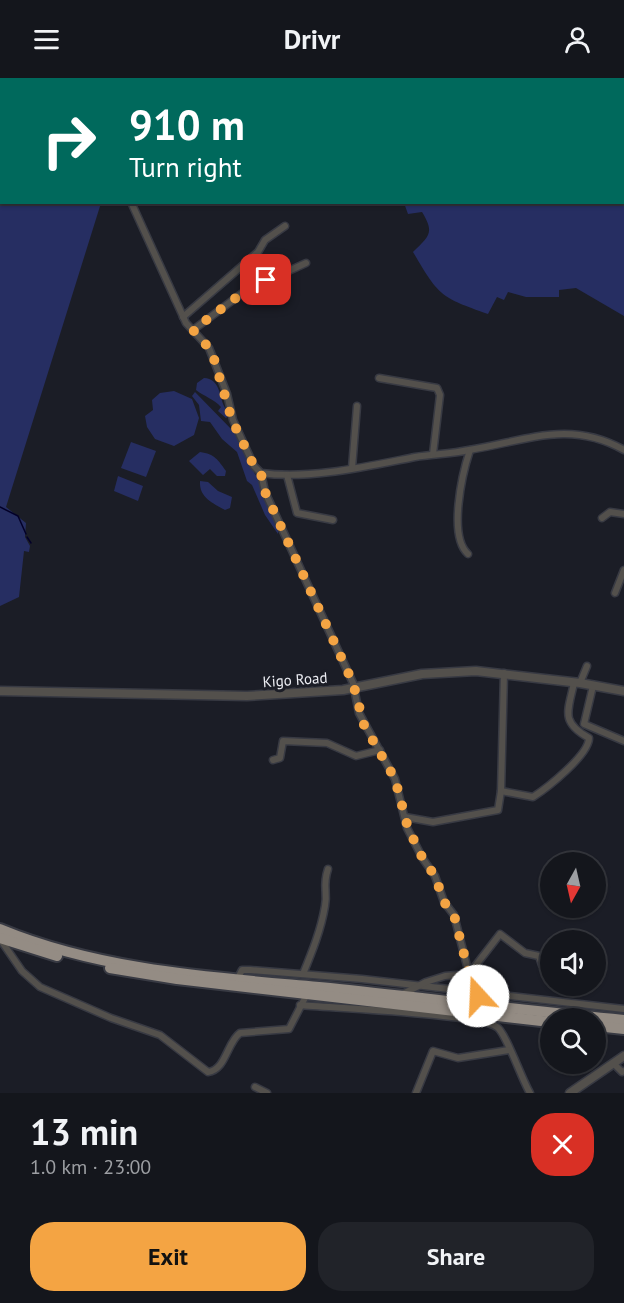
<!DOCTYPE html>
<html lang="en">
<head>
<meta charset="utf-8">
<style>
	body { margin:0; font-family:"PT Sans",sans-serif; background:#212329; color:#f1f3f6; height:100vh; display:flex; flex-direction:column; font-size:22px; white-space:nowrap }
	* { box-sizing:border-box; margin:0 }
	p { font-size:20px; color:#9d9fa3 }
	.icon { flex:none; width:33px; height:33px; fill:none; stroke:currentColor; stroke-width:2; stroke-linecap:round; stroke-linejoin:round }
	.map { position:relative; height:1015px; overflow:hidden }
	.sheet { display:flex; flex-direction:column; background:#14161c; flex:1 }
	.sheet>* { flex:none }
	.top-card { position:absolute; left:0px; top:0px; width:624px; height:126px; box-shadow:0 2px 4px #0004,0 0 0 2px #33353b; background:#00695c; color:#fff; overflow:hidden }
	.needle { width:39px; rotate:188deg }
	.controls { position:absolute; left:540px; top:774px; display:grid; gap:12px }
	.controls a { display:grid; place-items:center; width:66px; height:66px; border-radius:50%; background:#14161c; box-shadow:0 2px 4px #0004,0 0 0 2px #33353b; font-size:30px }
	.pin { position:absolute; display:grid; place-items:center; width:51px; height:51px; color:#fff; margin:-26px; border-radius:12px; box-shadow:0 3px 9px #0006 }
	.me { position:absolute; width:66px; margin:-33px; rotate:340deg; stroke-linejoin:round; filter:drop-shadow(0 0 4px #0008) }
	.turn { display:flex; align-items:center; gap:21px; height:126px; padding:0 30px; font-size:27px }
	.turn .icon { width:78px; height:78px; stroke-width:2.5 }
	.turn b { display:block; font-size:42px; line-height:51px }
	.round { display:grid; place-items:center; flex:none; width:63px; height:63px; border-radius:24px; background:#212329 }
	.head { display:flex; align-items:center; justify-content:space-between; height:102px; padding:0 30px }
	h1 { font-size:36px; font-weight:800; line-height:45px }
	.cta { display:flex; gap:12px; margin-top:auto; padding:12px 30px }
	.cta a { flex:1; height:69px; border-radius:24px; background:#f4a443; color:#111; font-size:24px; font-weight:800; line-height:69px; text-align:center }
	.cta a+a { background:#212329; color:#f1f3f6 }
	header { display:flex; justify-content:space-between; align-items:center; height:78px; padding:0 30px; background:#14161c; font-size:27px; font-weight:800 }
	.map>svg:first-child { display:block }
</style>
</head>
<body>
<header><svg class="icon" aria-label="menu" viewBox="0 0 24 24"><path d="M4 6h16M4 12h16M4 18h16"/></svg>Drivr<svg class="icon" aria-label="person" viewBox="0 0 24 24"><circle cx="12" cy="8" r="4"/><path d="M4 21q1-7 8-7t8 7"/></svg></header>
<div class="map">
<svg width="624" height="1015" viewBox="0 0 624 1015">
	<rect width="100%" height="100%" fill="#1b1d26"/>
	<!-- green -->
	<g fill="#262e62">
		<polygon points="0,0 58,1 2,2 2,124 101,125 6,429 26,445 25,459 30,468 29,474 24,473 19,519 0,528"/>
		<path d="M373,0H624V238L576,210L559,212V219H526L508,214L504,222L497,219L488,236C440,219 439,218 413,174C429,158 435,155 422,134L408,136L404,125L622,124V2Z"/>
		<path d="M204,300C220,301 219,317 224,328C225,331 228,333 229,337L226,340L218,333L221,329C214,321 205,319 196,312L197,305Z"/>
		<polygon points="174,313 192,321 199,340 194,357 174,368 155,361 147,349 145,338 153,332 152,322 160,315"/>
		<path d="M195,314L234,354L255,396C266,406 281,442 278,456L265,437L252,407L247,403L237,374L222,361L210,344L201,343L199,327L192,318Z"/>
		<polygon points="131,364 156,373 146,399 121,390"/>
		<path d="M200,374C215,376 218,382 226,393L225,398H217L210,391L203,397L189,383Z"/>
		<polygon points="118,398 143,408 138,423 114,413"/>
		<path d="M200,403L208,404L218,413L232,419L230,430L225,432C213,425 199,420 200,403Z"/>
	</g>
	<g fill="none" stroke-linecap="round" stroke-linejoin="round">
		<!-- stream -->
		<g stroke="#030028" stroke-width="1.5">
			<polyline points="0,429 18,438 26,456"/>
			<polyline points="27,459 31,465"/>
		</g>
		<!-- minor casing -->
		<g stroke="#383a43" stroke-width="9">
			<g id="minor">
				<polyline points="158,0 158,2"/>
				<path d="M131,124L186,245L209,270L227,316L233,342L254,388L261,395C308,402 369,388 415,379C433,376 451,376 469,372C526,363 569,341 624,372"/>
				<polyline points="183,239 258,174 265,162 285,148"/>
				<polyline points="193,252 245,213 306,185"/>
				<polyline points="379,300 437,310 440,317 433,376"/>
				<polyline points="352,390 357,328"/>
				<polyline points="261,395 265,414 353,605 359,635 395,701 407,750 423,781 435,798 444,824 454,837 469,896 479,910 477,927"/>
				<polyline points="287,397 297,435 333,442"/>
				<polyline points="602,440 610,434 624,436"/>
				<path d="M468,476C448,458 462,396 470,372"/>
				<polyline points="615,515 624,492"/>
				<polyline points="580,605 587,588"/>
				<polyline points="593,608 584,646 624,663"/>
				<polyline points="273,682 280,680 283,663 327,665 356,678 380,672"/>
				<path d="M501,713L533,719C547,710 589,677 589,660C560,644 568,633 574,605"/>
				<polyline points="405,739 433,744 498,732 501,713 504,595"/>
				<path d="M0,861L22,893L40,909L111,940L160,957L208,994C226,992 227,964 240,955L289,951L307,916"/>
				<path d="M303,896C312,874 321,852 325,828C328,813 322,809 328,791"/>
				<polyline points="238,900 242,892 250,892 362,901 624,931"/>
				<polyline points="401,917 426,904 445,898 469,896 500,856 525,875 539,878 542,887"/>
				<path d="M300,927C331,930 479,936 497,949C506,955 522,1002 530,1015"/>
				<polyline points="614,986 622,994 624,993"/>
				<polyline points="255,1009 267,1015"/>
				<polyline points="416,1015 433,973 458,980 509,972"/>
			</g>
		</g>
		<!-- tertiary casing -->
		<g stroke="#383a43" stroke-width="11">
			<g id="tertiary">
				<polyline points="0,613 247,618 343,612 422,596 476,593 580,605 624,613"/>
				<polyline points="570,1015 624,978"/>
			</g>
		</g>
		<!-- trunk casing -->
		<g stroke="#383a43" stroke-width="14">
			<g id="trunk">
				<path d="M0,851C106,895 226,900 339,911C434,921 529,933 624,942"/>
				<polyline points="0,860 57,878"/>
				<polyline points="110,890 177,901 550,944"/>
				<polyline points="596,948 624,951"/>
			</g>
		</g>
		<!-- minor -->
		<use href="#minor" stroke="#53504c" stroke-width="6"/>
		<!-- tertiary -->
		<use href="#tertiary" stroke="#53504c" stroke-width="8"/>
		<!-- trunk -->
		<use href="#trunk" stroke="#948c84" stroke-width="10"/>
	</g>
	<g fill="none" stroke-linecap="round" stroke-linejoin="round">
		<!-- route -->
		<polyline stroke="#f4a443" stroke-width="10" stroke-dasharray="0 18" points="266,202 245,213 193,252 209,270 214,281 232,342 254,388 261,396 265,414 353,605 364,647 395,701 408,750 423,781 435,798 444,824 454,837 469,896 479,910 478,918"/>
	</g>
	<g text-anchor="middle" stroke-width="6" stroke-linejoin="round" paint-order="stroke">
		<!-- street labels -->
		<g font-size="15" fill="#ecedf3" stroke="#1b1d26">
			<text transform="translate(295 602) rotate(-4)" y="5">Kigo Road</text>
		</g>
	</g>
</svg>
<div class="controls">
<a><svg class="needle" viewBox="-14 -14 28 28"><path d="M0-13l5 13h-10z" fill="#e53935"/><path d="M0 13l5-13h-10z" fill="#9d9fa3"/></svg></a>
<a><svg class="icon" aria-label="sound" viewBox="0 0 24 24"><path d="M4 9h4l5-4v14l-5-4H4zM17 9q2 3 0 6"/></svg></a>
<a><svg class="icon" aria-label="search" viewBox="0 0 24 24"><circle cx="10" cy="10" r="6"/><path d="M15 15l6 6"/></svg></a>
</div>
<div class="pin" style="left:266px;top:202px;background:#d93025"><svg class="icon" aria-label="arrive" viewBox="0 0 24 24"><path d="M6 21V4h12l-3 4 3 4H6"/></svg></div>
<svg class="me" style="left:478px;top:918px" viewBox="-20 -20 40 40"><circle r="19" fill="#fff"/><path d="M0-13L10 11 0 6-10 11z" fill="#f4a443"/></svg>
<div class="top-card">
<div class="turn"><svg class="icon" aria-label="right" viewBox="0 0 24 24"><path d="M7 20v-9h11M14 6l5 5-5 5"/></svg><div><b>910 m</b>Turn right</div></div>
</div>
</div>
<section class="sheet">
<div class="head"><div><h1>13 min</h1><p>1.0 km · 23:00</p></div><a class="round" style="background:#d93025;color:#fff"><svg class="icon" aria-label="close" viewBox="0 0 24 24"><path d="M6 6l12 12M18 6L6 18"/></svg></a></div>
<div class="cta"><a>Exit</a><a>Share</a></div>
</section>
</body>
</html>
